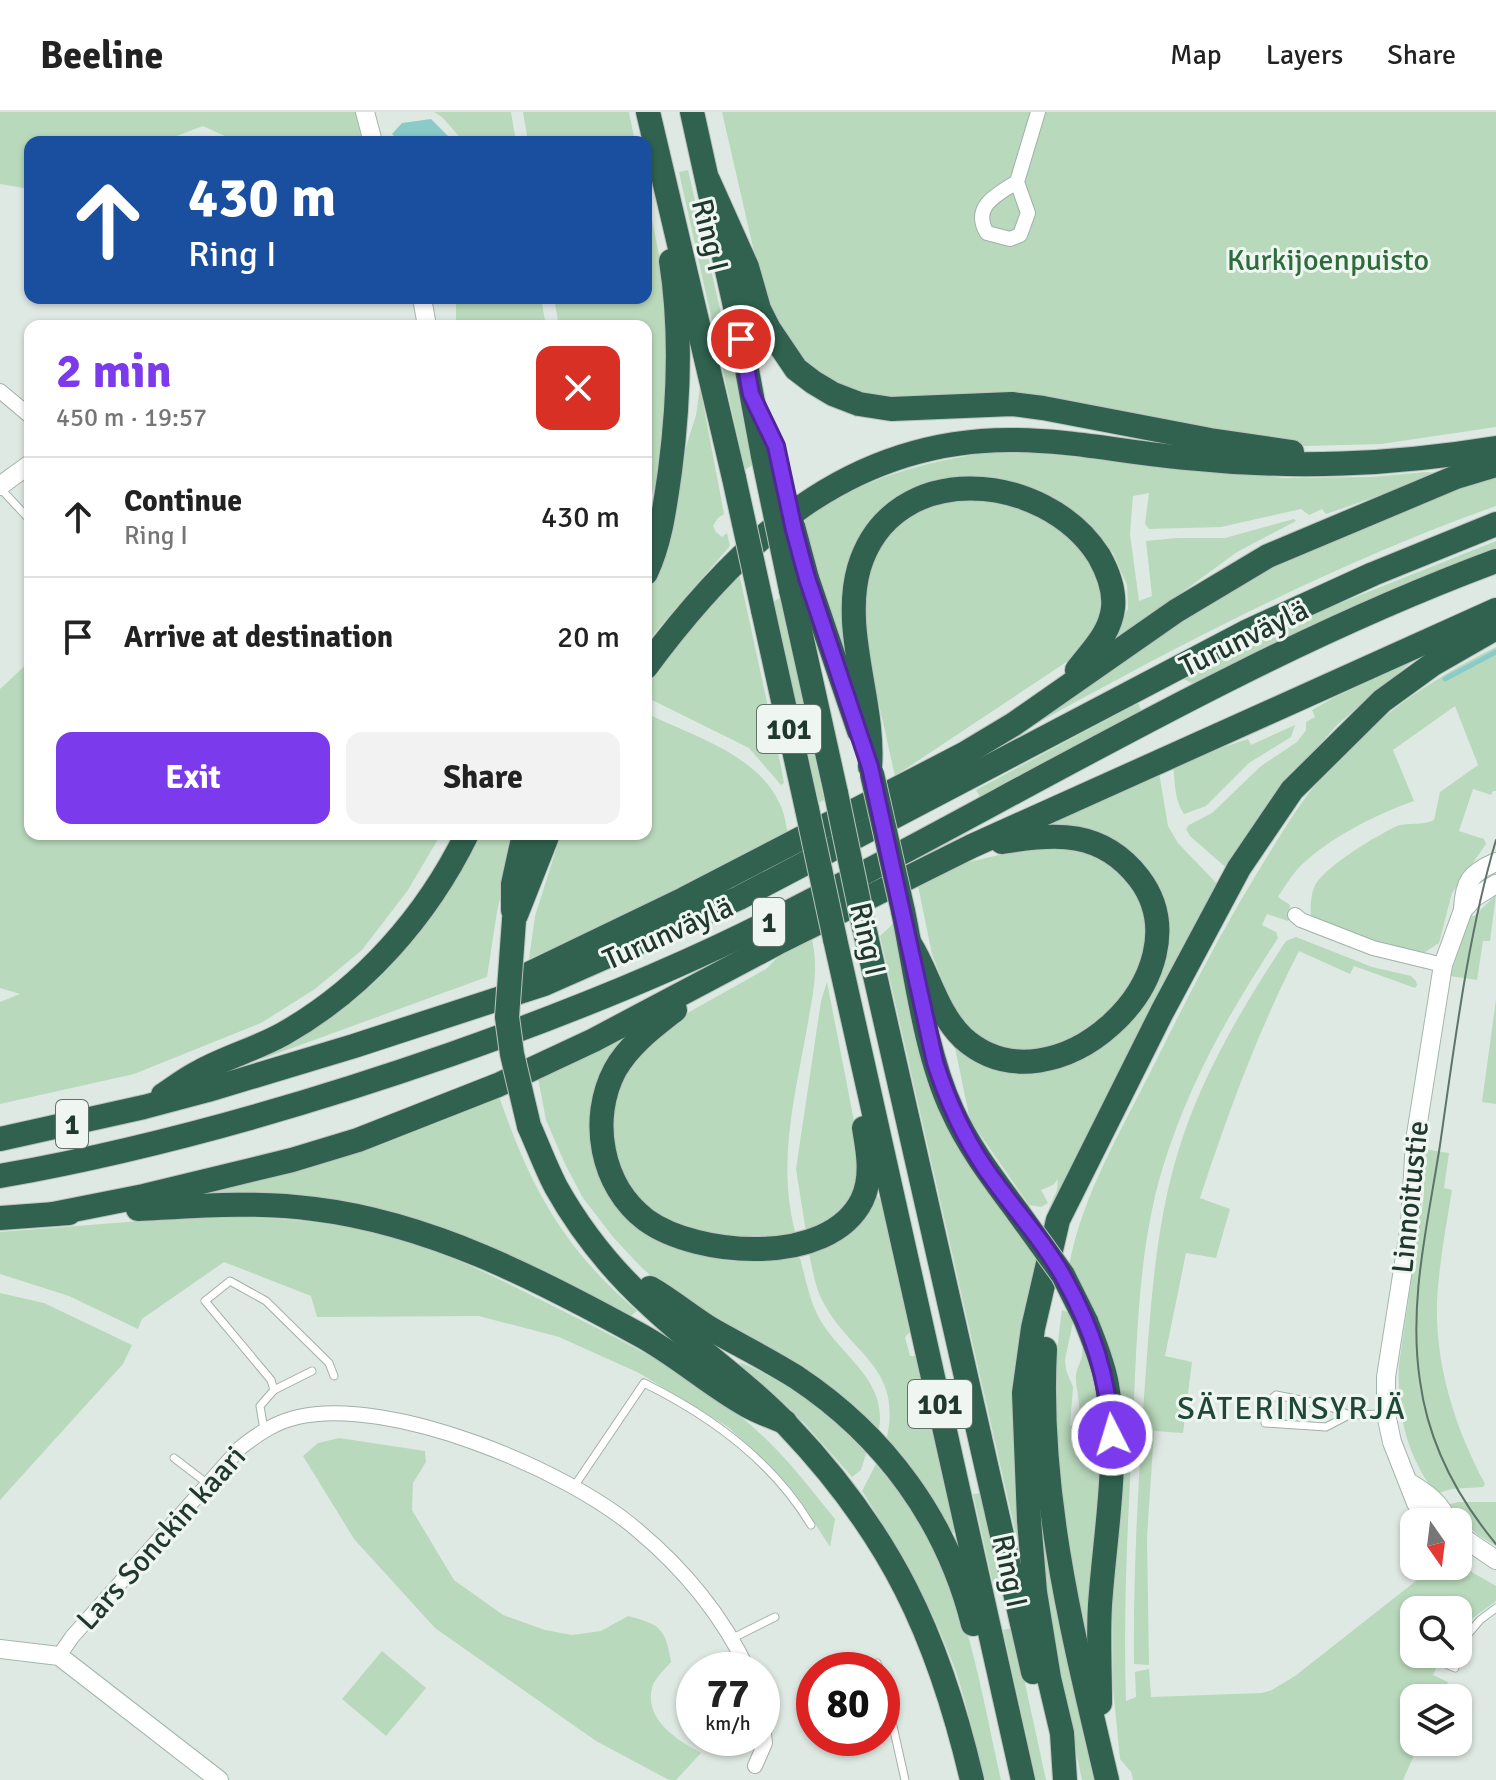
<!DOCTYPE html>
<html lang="en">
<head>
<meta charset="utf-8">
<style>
	body { margin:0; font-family:Signika,sans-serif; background:#f2f2f2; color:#222; height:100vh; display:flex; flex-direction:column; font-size:30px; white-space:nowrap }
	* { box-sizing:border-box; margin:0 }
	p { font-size:26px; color:#767676 }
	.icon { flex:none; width:44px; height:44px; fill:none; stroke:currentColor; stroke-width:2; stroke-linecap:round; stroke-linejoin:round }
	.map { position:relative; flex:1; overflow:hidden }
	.details { position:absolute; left:24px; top:208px; width:628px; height:520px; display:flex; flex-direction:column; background:#fff; border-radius:16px; box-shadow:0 2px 6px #0004 }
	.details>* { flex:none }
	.top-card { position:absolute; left:24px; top:24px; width:628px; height:168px; border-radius:16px; box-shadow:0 2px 6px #0004; background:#1a4fa0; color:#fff; overflow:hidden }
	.needle { width:52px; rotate:166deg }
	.controls { position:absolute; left:1400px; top:1396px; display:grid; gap:16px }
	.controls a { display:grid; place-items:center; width:72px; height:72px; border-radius:16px; background:#fff; box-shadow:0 2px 6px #0004; font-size:40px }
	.speed { position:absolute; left:676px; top:1540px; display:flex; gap:16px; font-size:40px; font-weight:700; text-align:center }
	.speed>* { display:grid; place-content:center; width:104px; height:104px; border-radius:50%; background:#fff; box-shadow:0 2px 6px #0004; line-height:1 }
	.speed small { font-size:20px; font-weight:400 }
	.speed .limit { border:12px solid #d22; background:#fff; color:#111 }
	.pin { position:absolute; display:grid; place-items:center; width:68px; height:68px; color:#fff; margin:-34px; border:4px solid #fff; border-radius:50%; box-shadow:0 2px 8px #0007 }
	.me { position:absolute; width:88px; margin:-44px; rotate:355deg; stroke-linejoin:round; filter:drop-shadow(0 0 6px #0008) }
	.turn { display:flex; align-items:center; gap:28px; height:168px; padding:0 32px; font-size:36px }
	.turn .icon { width:104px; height:104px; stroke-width:2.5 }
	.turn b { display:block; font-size:56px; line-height:68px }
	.round { display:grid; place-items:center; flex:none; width:84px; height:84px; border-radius:16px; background:#f2f2f2 }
	.headline { display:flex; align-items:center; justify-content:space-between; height:136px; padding:0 32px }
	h1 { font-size:48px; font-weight:800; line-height:60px; color:#7c3aed }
	.button { display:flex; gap:16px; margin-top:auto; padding:16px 32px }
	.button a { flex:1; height:92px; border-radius:16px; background:#7c3aed; color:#fff; font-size:32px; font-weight:800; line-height:92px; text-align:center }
	.button a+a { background:#f2f2f2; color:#222 }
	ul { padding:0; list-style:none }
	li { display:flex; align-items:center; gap:24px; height:120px; padding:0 32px; border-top:2px solid #e0e0e0 }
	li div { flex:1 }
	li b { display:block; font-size:30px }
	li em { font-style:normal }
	header { display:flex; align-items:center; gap:48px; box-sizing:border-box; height:112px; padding:0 40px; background:#fff; border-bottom:2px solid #e0e0e0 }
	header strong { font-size:38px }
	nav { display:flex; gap:44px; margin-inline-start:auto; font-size:28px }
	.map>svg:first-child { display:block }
</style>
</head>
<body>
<header>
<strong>Beeline</strong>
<nav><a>Map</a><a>Layers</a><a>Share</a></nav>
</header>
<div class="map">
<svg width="1496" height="1668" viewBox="0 0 1496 1668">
	<rect width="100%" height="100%" fill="#dfe9e3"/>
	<!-- green -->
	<g fill="#b9d9bc">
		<polygon points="0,0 356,0 363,30 238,30 203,14 161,30 30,30 30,77 0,72"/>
		<polygon points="434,0 511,0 516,30 464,30 442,5"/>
		<polygon points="523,0 629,0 635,30 528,30"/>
		<polygon points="722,0 1496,0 1496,315 1381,332 1305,334 863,286 814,262 772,204 755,144"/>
		<polygon points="688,58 732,249 752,353 745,358 679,60"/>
		<polygon points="646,78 665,173 667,279 656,371 646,400 646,214 559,214 554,186 646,186"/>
		<polygon points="456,186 541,186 546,214 463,214 456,208"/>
		<polygon points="700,275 724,402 718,406 713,414 716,420 722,425 727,421 730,434 646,531 646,484 665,434 681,351 696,303"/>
		<path d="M1006,338L1284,366L1370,365L1427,360L1435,361L1436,364L1326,402L1322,397L1309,403L1301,397L1221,415L1149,417L1145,412L1149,381L1133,384L1130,422L1139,489L1152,484L1146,429L1177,426H1225L1294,407L1296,409L1237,440L1117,528L1113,527L1128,496L1127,473L1113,441L1078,407L1007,373L877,406L850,555L816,460L804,405C872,363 928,348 1006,338Z"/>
		<path d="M1496,364V394C1316,458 1146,550 980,643C1089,570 1196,490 1314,431C1371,402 1435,384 1496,364Z"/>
		<polygon points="982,386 1032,399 1063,420 1091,450 1103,479 1101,509 1077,543 895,664 874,570 860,490 869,444 911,396"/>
		<path d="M1496,429V437C1392,476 1292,523 1193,572L1184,567L1295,509Z"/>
		<path d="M739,461L780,650L784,671L781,673L749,636L646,585C646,559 719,484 739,461Z"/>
		<polygon points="781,485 824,688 819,691 773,490"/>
		<path d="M1496,535V679H1493L1491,683L1473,677L1459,719L1484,727L1486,732L1452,781L1439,831L1416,846L1311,804C1310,795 1311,782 1315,773C1327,753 1376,724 1397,714C1408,710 1421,714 1434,708L1440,680L1478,653L1455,594L1393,638L1414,689C1378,701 1321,730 1296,759C1289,767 1284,776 1278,785L1290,793L1288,809L1267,802L1262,813L1276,820L1278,826C1228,903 1189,970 1162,1058C1138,1139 1137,1227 1133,1311C1128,1404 1123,1496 1126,1589L1136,1585L1135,1560L1149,1557L1151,1585L1262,1581L1272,1578L1295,1564L1435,1454L1458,1452L1496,1474V1489L1470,1508L1458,1521V1498H1414V1542H1443L1433,1563L1448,1570L1440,1586H1414V1630H1420L1403,1668H1133L1131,1660L1120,1647L1113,1576L1112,1476L1119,1383L1069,1154C1082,1083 1122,1017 1154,953C1189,882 1225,812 1267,745C1284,717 1301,689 1322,665C1371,608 1429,568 1496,535Z"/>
		<polygon points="1414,548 1338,612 1293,662 1231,760 1190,724 1186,717 1189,713 1212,701 1261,654 1297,630 1306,618 1306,610 1315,605 1312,598 1333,586"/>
		<polygon points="30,549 30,722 441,722 408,778 362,838 315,877 261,911 134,962 0,992 0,890 20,882 0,876 0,577"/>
		<polygon points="1138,591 1141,598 980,685 976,678"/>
		<path d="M646,601C692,624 755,641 779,690C785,701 786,715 789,726L658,790L529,847L535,804L561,722H646Z"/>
		<path d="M1295,613L1291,625L1249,651L1206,694L1184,702C1174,688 1175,669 1173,652L1248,627L1251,633Z"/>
		<path d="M1159,660L1168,714L1178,731L1221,776L1049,1120L1043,1111L1057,1078L1058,1067L1053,1073L1041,1078L1048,1091L1041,1095L1029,1093L970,1008L954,931C974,938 1013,956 1032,959C1063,963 1096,939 1118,920L1165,799L1153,768L1039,717Z"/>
		<polygon points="477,722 515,722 497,800 487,865 262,947 261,942 305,920"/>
		<polygon points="1033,735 1085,739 1127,762 1147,808 1145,837 1140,861 1107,906 1053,939 1014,939 983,928 961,908 951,892 932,842 917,769 969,750"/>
		<polygon points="1496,783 1490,829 1483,829 1477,868 1450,864 1471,803 1474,804"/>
		<polygon points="896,809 922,927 1040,1149 1020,1440 880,824"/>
		<path d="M811,824C820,855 812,886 807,916C795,984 777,1051 795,1119L789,1126L714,1125L655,1104L623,1071L608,1010L620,965L654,923L691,899L766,857L777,846Z"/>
		<path d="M1296,825L1372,855L1411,864L1416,869L1417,873L1415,876L1354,854L1350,862L1299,839C1258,919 1228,1001 1200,1086L1230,1097L1216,1146L1186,1141L1165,1244L1192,1250L1183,1321L1154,1319L1147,1425L1149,1553L1134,1552C1133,1463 1138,1375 1144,1285C1151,1191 1155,1095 1190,1005C1214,943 1249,885 1286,829Z"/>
		<polygon points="827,870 861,1045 862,1056 849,1094 806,1120 796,1057 821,889"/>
		<polygon points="1496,887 1496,992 1482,990"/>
		<path d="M628,924L592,1031L665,1130L703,1144L729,1149L800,1146C806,1168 810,1192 822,1211C844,1246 887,1269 879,1317L671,1182L640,1154L613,1125L583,1086L565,1052L546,1008L538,966L616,927Z"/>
		<path d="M499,984C530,1075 563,1136 637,1199L627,1207L480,1135L195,1084L302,1058L386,1030Z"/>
		<path d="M1424,1037L1449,1041L1444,1076L1452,1078C1446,1115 1439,1152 1437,1189C1435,1253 1455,1316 1485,1372L1483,1375L1451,1377L1436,1382C1406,1343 1397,1301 1399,1252L1424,1083Z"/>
		<path d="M876,1082L881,1089L910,1220L905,1225L910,1244H917L955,1420L951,1421L887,1325C902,1254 851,1243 823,1190C815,1176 813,1158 809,1142L823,1136Z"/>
		<path d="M244,1105C291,1107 337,1111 383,1122C440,1137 493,1164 545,1190C623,1229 704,1267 767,1328C792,1352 813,1380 835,1407L830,1435L802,1391L770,1354L728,1315L639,1261L559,1225L479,1204L317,1205L311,1184L224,1150L142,1207L138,1217L69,1184L0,1162V1120L153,1108Z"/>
		<polygon points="0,1181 44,1191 132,1233 123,1252 0,1388"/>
		<path d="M1062,1198L1069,1201L1073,1210L1065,1248L1066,1258L1073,1275L1070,1314L1076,1313C1083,1297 1077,1284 1076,1269C1075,1258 1080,1253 1082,1244C1083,1236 1081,1232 1084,1225L1105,1309L1087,1541C1069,1427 1044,1313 1062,1198Z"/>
		<path d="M739,1250C788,1269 830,1302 867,1339L861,1358L852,1365L805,1312L747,1262Z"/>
		<path d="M339,1326L425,1339L426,1350L413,1371L412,1398L454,1468L503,1503L545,1518L572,1523L601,1519L628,1504C660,1512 666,1517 671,1550C665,1557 654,1567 652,1576C644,1608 678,1628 701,1641L676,1668H669L596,1629L435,1516L354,1427L303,1344L318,1331Z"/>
		<path d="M877,1350C959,1430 977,1561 1001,1668H984C975,1632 968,1595 956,1560C933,1495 899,1437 862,1379Z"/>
		<polygon points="1042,1359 1096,1668 1082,1668 1061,1569 1046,1473 1040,1430"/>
		<polygon points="983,1381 1004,1478 995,1481 973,1382"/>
		<polygon points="1458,1390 1496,1390 1496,1434 1478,1423 1446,1393"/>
		<polygon points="1013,1516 1046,1668 1036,1668 1003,1518"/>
		<polygon points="382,1539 426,1576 386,1624 342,1587"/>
	</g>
	<!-- water -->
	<polygon fill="#8acbca" points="431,7 454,30 400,30 392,22 402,11"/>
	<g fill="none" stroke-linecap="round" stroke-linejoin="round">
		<!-- stream -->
		<g stroke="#8acbca" stroke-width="5">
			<polyline points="527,186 532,186"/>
			<polyline points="1445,567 1496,540"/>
		</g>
		<!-- lane casing -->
		<g stroke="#a2b0a9" stroke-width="9">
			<g id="lane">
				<polyline points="0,376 30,408"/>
				<polyline points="274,1278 312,1259"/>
				<polyline points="1349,1303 1326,1315 1265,1311 1267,1291 1276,1283 1326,1293 1349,1303 1384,1302"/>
				<polyline points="264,1318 260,1294 274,1278 271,1268 205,1189 230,1169 266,1189 329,1251 334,1264"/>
				<polyline points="174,1346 208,1372"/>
				<path d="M573,1376L644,1271C711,1304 772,1348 811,1413"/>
				<polyline points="733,1526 775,1505"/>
				<polyline points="1458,1534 1480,1508 1496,1496"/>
				<polyline points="1452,1542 1446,1552 1455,1556"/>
				<polyline points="877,1551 880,1558"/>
				<polyline points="882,1565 905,1668"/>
			</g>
		</g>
		<!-- street casing -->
		<g stroke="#a2b0a9" stroke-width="16">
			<g id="street">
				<path d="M1017,70C997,82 971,95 987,121L1010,127L1020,123L1028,101L1017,70L1038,0"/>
				<polyline points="0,279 30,304"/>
				<polyline points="1295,803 1301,808 1373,836 1443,853"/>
				<path d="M59,1544L72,1525L240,1336C258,1322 275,1310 298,1305C390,1284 566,1357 636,1417C683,1456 722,1503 748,1558"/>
				<polyline points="755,1654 765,1631 762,1604"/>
			</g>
		</g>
		<!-- secondary casing -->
		<g stroke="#a1b7ac" stroke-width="20">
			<g id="secondary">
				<polyline points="365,0 373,30"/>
				<polyline points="422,186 427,214"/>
				<polyline points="0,374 30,352"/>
				<path d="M1463,798C1464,770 1470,761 1496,750"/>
				<path d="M1410,1371C1425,1380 1443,1392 1447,1410"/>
				<polyline points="1433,1410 1416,1391 1392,1330 1386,1302 1386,1265 1410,1113 1415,1029 1443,853 1463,798 1475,785 1496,772"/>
				<polyline points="1458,1422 1496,1448"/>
				<polyline points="0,1537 59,1544 219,1668"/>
			</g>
		</g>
		<!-- highway casing -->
		<g stroke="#bcc3c0" stroke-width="26">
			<g id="highway">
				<polyline points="648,0 734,366"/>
				<polyline points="692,0 736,199 763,344"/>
				<polyline points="708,68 747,155 759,197 769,217 796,257 813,270 833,282 859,292 891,297 1012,292 1043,296 1210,328 1292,340"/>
				<path d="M646,461C661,429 665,393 670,359C679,289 682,219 671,149"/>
				<polyline points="807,466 859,619"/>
				<polyline points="791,478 836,681"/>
				<polyline points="763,498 807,697"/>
				<path d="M646,555C738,431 847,327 1012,328C1071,328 1129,341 1187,346C1293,357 1391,353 1496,336"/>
				<path d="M870,655C875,591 841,519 859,456C892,345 1045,359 1099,444C1108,460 1115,477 1113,496C1110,522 1092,538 1077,558"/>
				<polyline points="513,798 513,772 524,722"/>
				<path d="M903,799C916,862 925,940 952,998C969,1036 994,1068 1019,1102"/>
				<polyline points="514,808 548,722"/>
				<polyline points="864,815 1033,1560"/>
				<polyline points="835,827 1023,1668"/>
				<path d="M910,832C929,862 936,900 963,926C1053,1007 1211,861 1139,766C1102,718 1056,721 1002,730"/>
				<polyline points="512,870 684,787 964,642 1014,612 1176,499 1268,444 1456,365 1496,353"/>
				<path d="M675,898C652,916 629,933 615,958C589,1007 601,1074 646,1108C697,1145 829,1155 862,1088C873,1065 868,1039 864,1016"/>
				<path d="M163,983C175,975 187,966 199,960C226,945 256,937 283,922C363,877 427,804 467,722"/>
				<path d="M529,1014C538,1034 546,1056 556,1075C580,1118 614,1160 650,1193C694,1235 745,1269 787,1313C891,1422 938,1523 972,1668"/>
				<polyline points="0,1027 144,995 208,978 354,934 544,872 739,786 1248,519 1373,462 1496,412"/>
				<path d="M0,1064C153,1037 302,994 449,943C560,904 667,862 773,808C1013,687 1243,543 1496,449"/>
				<path d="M138,1097C196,1094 256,1089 314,1097C430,1111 538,1167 640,1223C677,1243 710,1273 746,1293C758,1300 772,1305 785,1310"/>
				<polyline points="53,1102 144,1084 292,1048 358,1028 498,973 594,928 781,829 972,734 1496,498"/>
				<polyline points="0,1106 69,1101"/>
				<path d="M650,1176C671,1188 690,1204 711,1217C739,1233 769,1248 796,1265C885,1324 947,1409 973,1512"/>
				<path d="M1086,1209C1094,1230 1103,1250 1107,1273C1120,1346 1105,1420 1100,1493C1098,1525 1100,1558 1100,1591"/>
				<path d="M1045,1237C1037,1383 1074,1527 1107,1668"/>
				<polyline points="1065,1668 1062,1621 1049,1566 1035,1480 1029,1408 1024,1281 1033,1216 1058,1108 1162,900 1239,756 1292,678 1382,589 1433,552 1496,516"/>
			</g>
		</g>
		<!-- lane -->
		<use href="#lane" stroke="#fff" stroke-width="7"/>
		<!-- street -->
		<use href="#street" stroke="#fff" stroke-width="14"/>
		<!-- secondary -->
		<use href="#secondary" stroke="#fff" stroke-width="18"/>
		<!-- highway -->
		<use href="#highway" stroke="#30624f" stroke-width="24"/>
		<!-- tram -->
		<path stroke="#5c7469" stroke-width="2" d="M1496,728C1467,827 1455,930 1440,1033C1428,1111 1408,1190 1420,1269C1428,1329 1457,1385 1496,1432"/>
		<!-- highway-bridge casing -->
		<g stroke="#bcc3c0" stroke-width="26" stroke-linecap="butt">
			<g id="highway-bridge">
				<polyline points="763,344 791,478"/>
				<polyline points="734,366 763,498"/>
				<polyline points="793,414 807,466"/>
				<polyline points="872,662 903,799"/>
				<polyline points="836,681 864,815"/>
				<polyline points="807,697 835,827"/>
				<polyline points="514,808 507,905 512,942 529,1014"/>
				<polyline points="1019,1102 1063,1163 1086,1209"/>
			</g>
		</g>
		<!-- highway-bridge -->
		<use href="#highway-bridge" stroke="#30624f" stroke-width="24"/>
	</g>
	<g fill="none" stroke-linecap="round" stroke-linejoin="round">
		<!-- route casing -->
		<g stroke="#51269a" stroke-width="20">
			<path id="route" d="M741,227L751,282L776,334L794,418L807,466L870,655L935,950C947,988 962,1022 985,1056C1010,1093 1042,1126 1064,1166C1093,1218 1107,1263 1112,1323"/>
		</g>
		<!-- route -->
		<use href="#route" stroke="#7c3aed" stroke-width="14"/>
	</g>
	<g text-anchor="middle" stroke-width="6" stroke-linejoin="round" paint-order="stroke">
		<!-- shield labels -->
		<g fill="#eff6f2" stroke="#5f7169" stroke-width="2">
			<rect x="757" y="593" width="64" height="48" rx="6"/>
			<rect x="753" y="786" width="32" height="48" rx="6"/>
			<rect x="56" y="988" width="32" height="48" rx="6"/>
			<rect x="908" y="1268" width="64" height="48" rx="6"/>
		</g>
		<g font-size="28" font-weight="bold" fill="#21382e">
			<text x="789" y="627">101</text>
			<text x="769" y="820">1</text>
			<text x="72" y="1022">1</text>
			<text x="940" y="1302">101</text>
		</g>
		<!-- street labels -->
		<g font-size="30" fill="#21382e" stroke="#eff6f2">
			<text transform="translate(710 123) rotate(76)" y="10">Ring I</text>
			<text transform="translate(1244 526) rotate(-26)" y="10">Turunväylä</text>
			<text transform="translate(668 821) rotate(-24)" y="10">Turunväylä</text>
			<text transform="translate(868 827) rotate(77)" y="10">Ring I</text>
			<text transform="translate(1410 1085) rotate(-84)" y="10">Linnoitustie</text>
			<text transform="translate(161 1426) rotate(-48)" y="10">Lars Sonckin kaari</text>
			<text transform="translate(1010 1459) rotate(78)" y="10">Ring I</text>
		</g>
		<!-- park labels -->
		<g font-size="30" fill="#2f6c3c" stroke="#eff6f2">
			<text x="1328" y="158">Kurkijoenpuisto</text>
		</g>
		<!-- neighbourhood labels -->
		<g font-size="32" letter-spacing="2" fill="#1f4837" stroke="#eff6f2">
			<text x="1292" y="1307">SÄTERINSYRJÄ</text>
		</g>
	</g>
</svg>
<div class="controls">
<a><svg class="needle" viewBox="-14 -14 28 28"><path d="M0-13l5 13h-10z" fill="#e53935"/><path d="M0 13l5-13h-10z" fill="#767676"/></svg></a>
<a><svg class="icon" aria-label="search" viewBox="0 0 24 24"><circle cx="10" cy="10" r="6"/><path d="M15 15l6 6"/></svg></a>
<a><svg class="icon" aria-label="layers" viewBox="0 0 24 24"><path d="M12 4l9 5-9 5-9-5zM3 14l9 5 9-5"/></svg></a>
</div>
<div class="speed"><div>77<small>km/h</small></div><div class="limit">80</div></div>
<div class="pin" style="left:741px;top:227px;background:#d93025"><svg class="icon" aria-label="arrive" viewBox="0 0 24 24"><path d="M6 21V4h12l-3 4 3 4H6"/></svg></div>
<svg class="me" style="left:1112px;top:1323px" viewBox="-20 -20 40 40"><circle r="17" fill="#7c3aed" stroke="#fff" stroke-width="3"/><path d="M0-11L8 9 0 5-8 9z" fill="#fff"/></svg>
<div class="top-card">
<div class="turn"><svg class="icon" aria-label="ahead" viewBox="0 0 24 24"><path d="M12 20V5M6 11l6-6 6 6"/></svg><div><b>430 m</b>Ring I</div></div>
</div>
<section class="details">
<div class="headline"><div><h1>2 min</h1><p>450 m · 19:57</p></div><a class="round" style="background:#d93025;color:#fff"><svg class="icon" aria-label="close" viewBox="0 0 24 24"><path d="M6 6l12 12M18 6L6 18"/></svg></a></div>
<ul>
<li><svg class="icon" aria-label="ahead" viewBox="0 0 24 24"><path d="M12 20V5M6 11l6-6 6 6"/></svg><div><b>Continue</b><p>Ring I</p></div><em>430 m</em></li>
<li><svg class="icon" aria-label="arrive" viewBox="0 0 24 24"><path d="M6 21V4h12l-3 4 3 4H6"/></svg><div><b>Arrive at destination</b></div><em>20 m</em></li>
</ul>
<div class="button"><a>Exit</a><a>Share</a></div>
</section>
</div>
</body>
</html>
